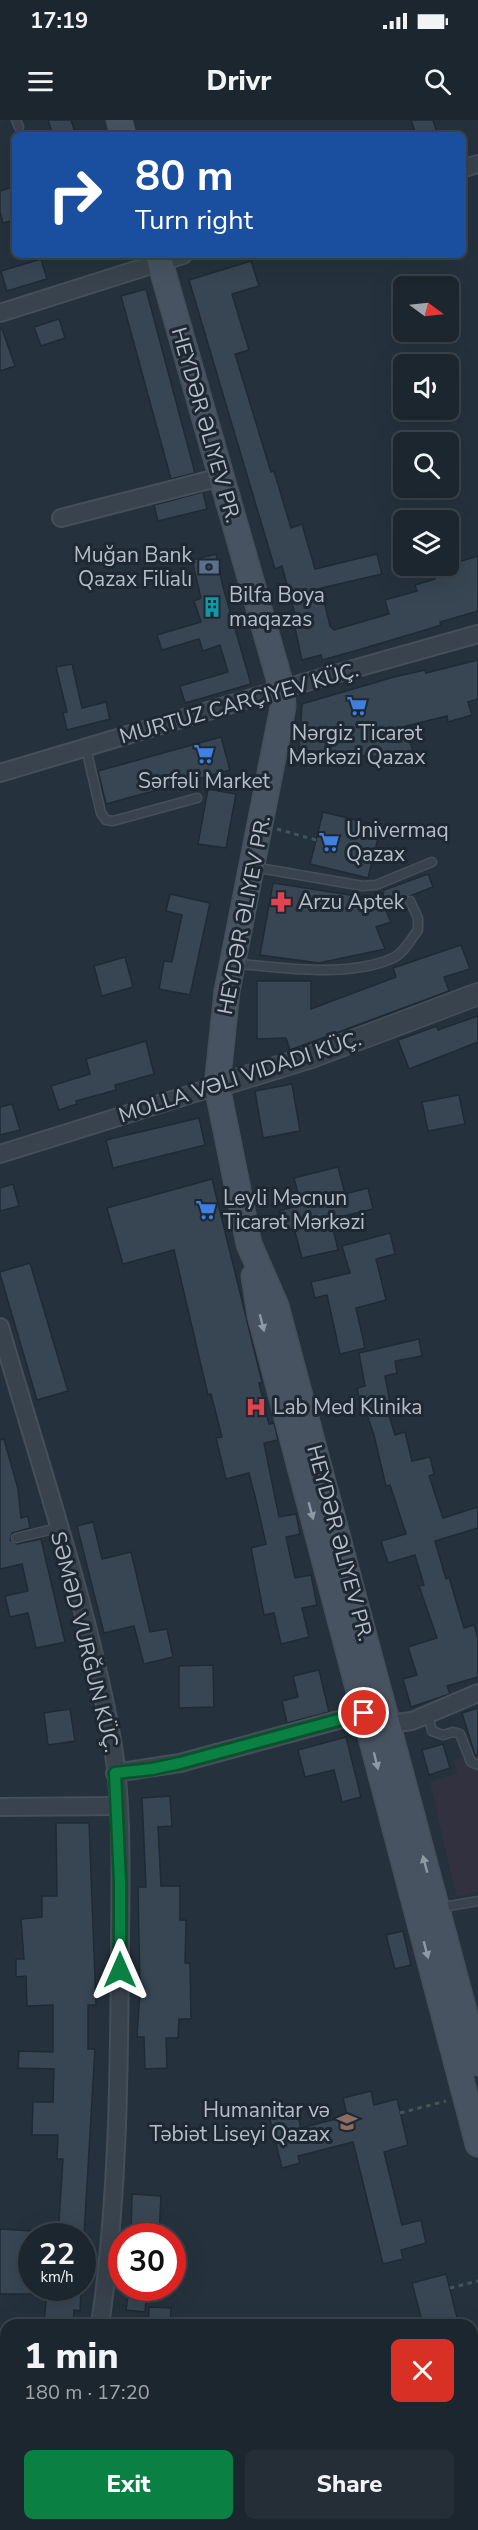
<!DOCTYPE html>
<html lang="en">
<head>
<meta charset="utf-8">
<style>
	body { margin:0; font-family:"Nunito Sans",sans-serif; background:#252e36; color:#f1f3f6; height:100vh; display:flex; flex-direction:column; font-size:22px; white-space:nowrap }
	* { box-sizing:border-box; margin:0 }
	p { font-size:20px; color:#a0a5aa }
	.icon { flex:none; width:33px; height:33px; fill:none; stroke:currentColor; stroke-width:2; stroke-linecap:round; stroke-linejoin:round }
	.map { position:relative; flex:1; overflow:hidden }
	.drawer { position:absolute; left:0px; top:2199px; width:478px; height:212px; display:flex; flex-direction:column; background:#1c262e; border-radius:18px 18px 0 0; box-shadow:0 6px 24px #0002,0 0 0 2px #3a434a }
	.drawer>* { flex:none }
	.banner { position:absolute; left:12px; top:12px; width:454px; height:126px; border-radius:9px; box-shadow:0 6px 24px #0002,0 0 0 2px #3a434a; background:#1a4fa0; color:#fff; overflow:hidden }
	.needle { width:39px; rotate:105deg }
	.fabs { position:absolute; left:393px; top:156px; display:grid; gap:12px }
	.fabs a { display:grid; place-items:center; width:66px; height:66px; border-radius:9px; background:#1c262e; box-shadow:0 6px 24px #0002,0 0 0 2px #3a434a; font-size:30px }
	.speed { position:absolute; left:18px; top:2103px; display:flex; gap:12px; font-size:30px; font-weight:700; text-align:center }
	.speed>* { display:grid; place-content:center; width:78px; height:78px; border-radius:50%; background:#1c262e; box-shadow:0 6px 24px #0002,0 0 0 2px #3a434a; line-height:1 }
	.speed small { font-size:15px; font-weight:400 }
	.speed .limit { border:9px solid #d22; background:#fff; color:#111 }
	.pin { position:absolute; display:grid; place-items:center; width:51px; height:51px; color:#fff; margin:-26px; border:3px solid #fff; border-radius:50%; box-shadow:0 2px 6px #0007 }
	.me { position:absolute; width:66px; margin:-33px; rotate:0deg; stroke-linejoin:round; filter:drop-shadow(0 0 4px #0008) }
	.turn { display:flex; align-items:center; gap:21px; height:126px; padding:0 24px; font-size:27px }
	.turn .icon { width:78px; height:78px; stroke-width:2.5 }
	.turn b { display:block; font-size:42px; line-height:51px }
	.round { display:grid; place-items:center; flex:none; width:63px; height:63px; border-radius:9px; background:#252e36 }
	.headline { display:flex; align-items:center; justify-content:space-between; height:102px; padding:0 24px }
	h1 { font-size:36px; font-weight:800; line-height:45px }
	.action { display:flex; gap:12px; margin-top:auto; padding:12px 24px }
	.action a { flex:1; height:69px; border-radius:9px; background:#0b8043; color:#fff; font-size:24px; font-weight:800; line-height:69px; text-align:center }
	.action a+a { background:#252e36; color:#f1f3f6 }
	.status { display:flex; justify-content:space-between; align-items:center; height:42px; padding:0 30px; background:#1c262e; direction:ltr }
	.status svg { height:16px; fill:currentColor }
	header { display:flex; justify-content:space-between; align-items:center; height:78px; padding:0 24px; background:#1c262e; font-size:27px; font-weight:800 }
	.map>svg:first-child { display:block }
</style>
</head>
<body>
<div class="status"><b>17:19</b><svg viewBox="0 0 49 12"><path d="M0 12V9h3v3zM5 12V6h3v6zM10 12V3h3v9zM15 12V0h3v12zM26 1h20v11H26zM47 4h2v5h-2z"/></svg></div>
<header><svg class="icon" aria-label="menu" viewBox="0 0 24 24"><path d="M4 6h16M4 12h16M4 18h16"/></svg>Drivr<svg class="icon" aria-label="search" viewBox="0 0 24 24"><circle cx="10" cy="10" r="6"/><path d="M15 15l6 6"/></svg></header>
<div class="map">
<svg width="478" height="2410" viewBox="0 0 478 2410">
	<rect width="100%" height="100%" fill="#25323d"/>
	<!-- medical -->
	<polygon fill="#31313f" points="478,1633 478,1772 456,1776 430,1662 457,1653 453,1640"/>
	<!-- building -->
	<g fill="#384653" stroke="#202a34" stroke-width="1.5">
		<polygon points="48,0 71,0 76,15 53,15"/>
		<polygon points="411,0 433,0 438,15 416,15"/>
		<polygon points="15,66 15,100 3,103 0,92 0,71"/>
		<polygon points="41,139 47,159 7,171 1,151"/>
		<polygon points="251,141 259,166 232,174 249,230 235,234 271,352 274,351 291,408 302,404 315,449 377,434 382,454 321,468 330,506 334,510 389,494 385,480 417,471 415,465 435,459 432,450 478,436 478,491 440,502 441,505 422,511 351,532 322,540 321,535 302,540 292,495 295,494 282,446 275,449 189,160"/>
		<polygon points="146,169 195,353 171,359 121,176"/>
		<polygon points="59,199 65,218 41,226 34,207"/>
		<polygon points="0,209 2,209 15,246 0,251"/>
		<polygon points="203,372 207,389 158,401 154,385"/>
		<polygon points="216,434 223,467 251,564 185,583 180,566 228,552 220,525 203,531 199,519 162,530 157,515 201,502 194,481 201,478 192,440"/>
		<polygon points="478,540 478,579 468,582 472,595 448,602 447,596 406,606 415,640 299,630 302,584 394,557 425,550 426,553"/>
		<polygon points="72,544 82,588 106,582 110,599 67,610 63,593 67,592 56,547"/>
		<polygon points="221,617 230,650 106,684 98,651"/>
		<polygon points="208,669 236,674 226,728 198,724"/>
		<polygon points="323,692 381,706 368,758 310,744"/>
		<polygon points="428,754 433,767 384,786 391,802 376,807 385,829 319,843 260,835 273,763 382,780 384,770"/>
		<polygon points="170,774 210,783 190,875 159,869 164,841 172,842 182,795 166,791"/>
		<polygon points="461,825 470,849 444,857 449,871 290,930 286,918 257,919 257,861 311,861 311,889 396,857 393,848"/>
		<polygon points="125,837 133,867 102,876 94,846"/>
		<polygon points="478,896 478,922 409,949 398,920 437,906 438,910"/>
		<polygon points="146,921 154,954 115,965 116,970 76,981 77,984 59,990 51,966 90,954 86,939"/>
		<polygon points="292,964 300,1011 263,1018 255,971"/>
		<polygon points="459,975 465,1004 428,1011 422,982"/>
		<polygon points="12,984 20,1010 0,1015 0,987"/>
		<polygon points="199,998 205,1025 113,1048 106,1020"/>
		<polygon points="338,1047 345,1074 368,1068 373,1089 331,1099 338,1130 302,1138 294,1108 284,1111 279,1091 301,1085 294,1058"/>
		<polygon points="212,1059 262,1262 259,1263 269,1304 274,1303 278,1320 264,1323 279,1397 296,1394 300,1414 286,1417 295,1458 311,1455 317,1485 302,1488 309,1517 281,1524 274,1493 264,1495 251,1428 266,1424 256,1380 249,1353 226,1359 216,1318 222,1317 211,1274 208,1275 174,1130 123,1144 107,1088"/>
		<polygon points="13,1064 19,1086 0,1091 0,1068"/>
		<polygon points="390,1113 395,1134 376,1139 386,1180 356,1188 365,1228 340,1234 327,1175 315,1178 311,1162 350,1153 342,1126"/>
		<polygon points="30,1143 68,1271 37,1280 0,1154 0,1152"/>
		<polygon points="419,1219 422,1236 395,1241 397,1253 385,1256 391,1287 387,1288 395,1315 405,1312 412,1341 430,1337 434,1354 429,1356 443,1398 478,1387 478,1408 435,1421 446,1459 449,1457 464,1508 474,1505 478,1518 478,1557 447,1566 450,1574 411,1587 403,1559 417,1555 408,1527 437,1518 419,1466 424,1465 415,1435 388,1443 381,1421 406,1414 390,1365 386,1366 374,1315 366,1292 362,1293 357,1268 365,1266 359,1233"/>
		<polygon points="4,1319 18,1369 21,1398 28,1396 30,1408 12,1413 10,1420 17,1424 41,1419 65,1522 36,1528 28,1493 10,1497 5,1476 28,1471 22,1444 0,1449 0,1320"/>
		<polygon points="93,1402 102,1439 131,1432 150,1512 167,1509 173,1537 144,1544 134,1506 104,1513 77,1406"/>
		<polygon points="213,1545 214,1587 179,1588 179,1546"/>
		<polygon points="319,1550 329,1592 287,1603 282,1581 298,1577 293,1556"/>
		<polygon points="478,1588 478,1635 475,1635 462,1593"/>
		<polygon points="70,1589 75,1621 48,1625 44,1593"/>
		<polygon points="346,1617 361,1677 342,1682 334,1650 305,1657 298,1630"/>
		<polygon points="443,1624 450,1648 429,1655 422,1630"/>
		<polygon points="170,1676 172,1706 158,1707 161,1766 180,1766 180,1800 186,1800 185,1843 190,1843 191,1899 179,1899 178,1918 166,1918 167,1948 145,1949 144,1917 137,1917 140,1871 138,1767 146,1767 142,1678"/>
		<polygon points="56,1703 89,1703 96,1885 88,1885 88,1929 95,1929 84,2116 58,2116 63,2039 57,2039 58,2015 32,2015 33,1982 53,1982 54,1949 18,1948 19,1931 53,1932 53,1885 27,1886 26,1856 16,1857 16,1839 24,1839 21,1799 42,1797 42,1776 57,1776"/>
		<polygon points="403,1811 411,1845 395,1849 386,1815"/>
		<polygon points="371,1971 374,1985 397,1979 408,2025 384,2032 402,2105 421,2100 426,2123 401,2130 403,2139 383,2144 353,2022 298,2036 300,2043 282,2048 270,1999 297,1992 301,2008 347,1996 343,1978"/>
		<polygon points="132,2074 161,2076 159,2116 131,2116"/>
		<polygon points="0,2109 32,2111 32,2174 0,2174"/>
		<polygon points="446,2154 459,2205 423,2205 412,2163"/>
		<polygon points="47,2168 81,2168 80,2191 74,2190 73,2205 44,2205"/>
		<polygon points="129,2168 147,2168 145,2192 126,2190"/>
		<polygon points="149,2187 171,2188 170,2205 148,2205"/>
	</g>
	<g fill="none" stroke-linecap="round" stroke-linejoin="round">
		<!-- service casing -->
		<g stroke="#454f59" stroke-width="11">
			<g id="service">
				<polyline points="16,0 19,7"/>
				<polyline points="86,628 101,693 106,700 113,701 197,678"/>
				<polyline points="253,747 363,766 376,765 432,742"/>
				<path d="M233,843C279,848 350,858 393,838C404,833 411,819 418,810V798L410,781"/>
				<polyline points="16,1418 58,1408"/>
				<polyline points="428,1595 432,1611 443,1615 453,1612 460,1614 471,1642 478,1645"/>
				<polyline points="438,1788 478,1781"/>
				<polyline points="472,2385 478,2384"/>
			</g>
		</g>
		<!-- minor casing -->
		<g stroke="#454f59" stroke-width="20">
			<g id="minor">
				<polyline points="464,48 478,44"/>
				<polyline points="0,193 183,135"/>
				<polyline points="61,398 221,357"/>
				<polyline points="0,653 282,569 478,514"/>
				<polyline points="0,1034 217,966"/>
				<path d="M0,1207C38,1340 86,1479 111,1615C124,1686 120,1762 120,1834C119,1958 118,2082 100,2205"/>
				<polyline points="388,1604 412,1601 478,1573"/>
				<polyline points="115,1653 180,1643 364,1593"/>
				<polyline points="0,1687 118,1686"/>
				<polyline points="0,2296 6,2297"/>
				<polyline points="69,2410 70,2404"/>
			</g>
		</g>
		<!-- tertiary casing -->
		<g stroke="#454f59" stroke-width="24">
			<polyline id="tertiary" points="217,966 311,937 478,874"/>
		</g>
		<!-- secondary casing -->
		<g stroke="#454f59" stroke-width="27">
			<g id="secondary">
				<polyline points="119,0 123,15"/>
				<polyline points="158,135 282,569 283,587 227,871 217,966 249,1124 276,1186 478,1943"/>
				<polyline points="254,1156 260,1195 478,2024"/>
			</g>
		</g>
		<!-- path -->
		<g stroke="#405656" stroke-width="3" stroke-dasharray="4.5 4.5" stroke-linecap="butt">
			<polyline points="277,709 316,720"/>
			<polyline points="400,1993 446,1981"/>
			<polyline points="450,2168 478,2161"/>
		</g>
		<!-- service -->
		<use href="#service" stroke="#39434d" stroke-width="8"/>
		<!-- minor -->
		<use href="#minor" stroke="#39434d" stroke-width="16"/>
		<!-- tertiary -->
		<use href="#tertiary" stroke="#39434d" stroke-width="21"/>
		<!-- secondary -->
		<use href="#secondary" stroke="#475360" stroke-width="24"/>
	</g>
	<!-- one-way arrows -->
	<defs><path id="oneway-solid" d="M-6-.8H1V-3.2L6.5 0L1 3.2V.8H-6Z" transform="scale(1.5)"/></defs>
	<g fill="#8e99a4">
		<use href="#oneway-solid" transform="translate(262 1203) rotate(76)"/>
		<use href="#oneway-solid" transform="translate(311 1391) rotate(75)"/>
		<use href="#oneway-solid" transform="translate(376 1641) rotate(76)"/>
		<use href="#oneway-solid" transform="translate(425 1744) rotate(-105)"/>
		<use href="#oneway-solid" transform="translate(426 1830) rotate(75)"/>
	</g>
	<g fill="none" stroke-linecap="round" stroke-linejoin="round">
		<!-- route casing -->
		<g stroke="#07532c" stroke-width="15">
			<polyline id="route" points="120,1850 120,1762 115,1653 152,1649 180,1643 364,1593"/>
		</g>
		<!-- route -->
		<use href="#route" stroke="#0b8043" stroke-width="10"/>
	</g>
	<!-- icons -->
	<defs>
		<g id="bank-bare" transform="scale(1.62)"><path d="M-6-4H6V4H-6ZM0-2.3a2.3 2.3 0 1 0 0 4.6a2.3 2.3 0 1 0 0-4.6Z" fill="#5c6f8a" stroke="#1e2832" stroke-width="2.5" paint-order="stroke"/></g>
		<g id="building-bare" transform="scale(1.62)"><path d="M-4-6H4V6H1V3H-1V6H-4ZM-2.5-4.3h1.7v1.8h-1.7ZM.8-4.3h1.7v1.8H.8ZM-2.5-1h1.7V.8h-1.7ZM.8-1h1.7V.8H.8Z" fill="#0f9aa8" stroke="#1e2832" stroke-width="2.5" paint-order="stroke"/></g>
		<g id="supermarket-bare" transform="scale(1.62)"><path d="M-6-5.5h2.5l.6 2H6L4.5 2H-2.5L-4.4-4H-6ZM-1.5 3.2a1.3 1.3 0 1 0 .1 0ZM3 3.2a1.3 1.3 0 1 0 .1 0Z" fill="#3f7fe0" stroke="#1e2832" stroke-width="2.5" paint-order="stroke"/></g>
		<g id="pharmacy-bare" transform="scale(1.62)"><path d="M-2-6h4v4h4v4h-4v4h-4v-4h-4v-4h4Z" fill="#e0444e" stroke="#1e2832" stroke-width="2.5" paint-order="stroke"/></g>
		<g id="hospital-bare" transform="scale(1.62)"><path d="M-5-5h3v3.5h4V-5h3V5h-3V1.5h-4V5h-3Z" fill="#e0444e" stroke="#1e2832" stroke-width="2.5" paint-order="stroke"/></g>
		<g id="school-bare" transform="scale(1.62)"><path d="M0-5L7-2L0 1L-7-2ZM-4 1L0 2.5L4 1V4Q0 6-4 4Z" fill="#8d6e63" stroke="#1e2832" stroke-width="2.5" paint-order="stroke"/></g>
	</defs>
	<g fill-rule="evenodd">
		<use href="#bank-bare" x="209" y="447"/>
		<use href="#building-bare" x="212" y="487"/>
		<use href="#supermarket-bare" x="357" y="586"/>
		<use href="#supermarket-bare" x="204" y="634"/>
		<use href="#supermarket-bare" x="329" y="722"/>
		<use href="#pharmacy-bare" x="281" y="782"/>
		<use href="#supermarket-bare" x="206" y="1090"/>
		<use href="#hospital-bare" x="256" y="1287"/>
		<use href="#school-bare" x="347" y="2002"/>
	</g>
	<g text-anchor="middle" stroke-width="6" stroke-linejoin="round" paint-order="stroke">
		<!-- street labels -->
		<g font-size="21" fill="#b5bec8" stroke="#1e2832">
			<text transform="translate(206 305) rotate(74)" y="7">HEYDƏR ƏLIYEV PR.</text>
			<text transform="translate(239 583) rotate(-16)" y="7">MURTUZ CARÇIYEV KÜÇ.</text>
			<text transform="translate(244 795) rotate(-79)" y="7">HEYDƏR ƏLIYEV PR.</text>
			<text transform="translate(240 957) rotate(-18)" y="7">MOLLA VƏLI VIDADI KÜÇ.</text>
			<text transform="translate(340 1423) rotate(75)" y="7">HEYDƏR ƏLIYEV PR.</text>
			<text transform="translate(85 1522) rotate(76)" y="7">SƏMƏD VURĞUN KÜÇ.</text>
		</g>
		<!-- poi labels -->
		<g font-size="21" fill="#b5bec8" stroke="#1e2832" text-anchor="start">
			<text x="192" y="442" text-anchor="end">Muğan Bank<tspan x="192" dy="24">Qazax Filialı</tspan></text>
			<text x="229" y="482">Bilfa Boya<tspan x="229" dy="24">maqazas</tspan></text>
			<text x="357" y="620" text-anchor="middle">Nərgiz Ticarət<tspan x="357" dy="24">Mərkəzi Qazax</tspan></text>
			<text x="204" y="668" text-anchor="middle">Sərfəli Market</text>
			<text x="346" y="717">Univermaq<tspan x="346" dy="24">Qazax</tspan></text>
			<text x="298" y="789">Arzu Aptek</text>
			<text x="223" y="1085">Leyli Məcnun<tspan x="223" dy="24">Ticarət Mərkəzi</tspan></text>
			<text x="273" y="1294">Lab Med Klinika</text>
			<text x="330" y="1997" text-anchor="end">Humanitar və<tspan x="330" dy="24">Təbiət Liseyi Qazax</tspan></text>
		</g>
	</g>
</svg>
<div class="fabs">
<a><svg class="needle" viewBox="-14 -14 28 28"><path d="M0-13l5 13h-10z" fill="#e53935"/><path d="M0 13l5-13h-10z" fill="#a0a5aa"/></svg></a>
<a><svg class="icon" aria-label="sound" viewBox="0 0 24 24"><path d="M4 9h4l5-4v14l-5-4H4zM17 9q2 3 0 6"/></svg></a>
<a><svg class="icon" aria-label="search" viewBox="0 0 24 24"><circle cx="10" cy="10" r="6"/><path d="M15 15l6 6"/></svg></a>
<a><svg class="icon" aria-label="layers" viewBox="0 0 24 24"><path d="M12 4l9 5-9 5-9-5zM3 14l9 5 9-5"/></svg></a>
</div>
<div class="speed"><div>22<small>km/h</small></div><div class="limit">30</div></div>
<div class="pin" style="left:364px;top:1593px;background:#d93025"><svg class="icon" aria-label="arrive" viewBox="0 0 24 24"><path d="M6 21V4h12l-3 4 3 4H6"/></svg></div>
<svg class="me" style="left:120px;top:1850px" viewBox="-20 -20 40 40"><path d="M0-17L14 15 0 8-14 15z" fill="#0b8043" stroke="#fff" stroke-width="4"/></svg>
<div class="banner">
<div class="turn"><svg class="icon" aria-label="right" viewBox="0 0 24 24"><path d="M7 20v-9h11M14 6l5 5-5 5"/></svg><div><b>80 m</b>Turn right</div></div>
</div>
<section class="drawer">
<div class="headline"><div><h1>1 min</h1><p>180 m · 17:20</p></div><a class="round" style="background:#d93025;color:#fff"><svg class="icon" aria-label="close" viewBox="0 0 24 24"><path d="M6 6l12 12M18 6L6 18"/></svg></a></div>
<div class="action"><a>Exit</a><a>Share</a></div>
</section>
</div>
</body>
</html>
